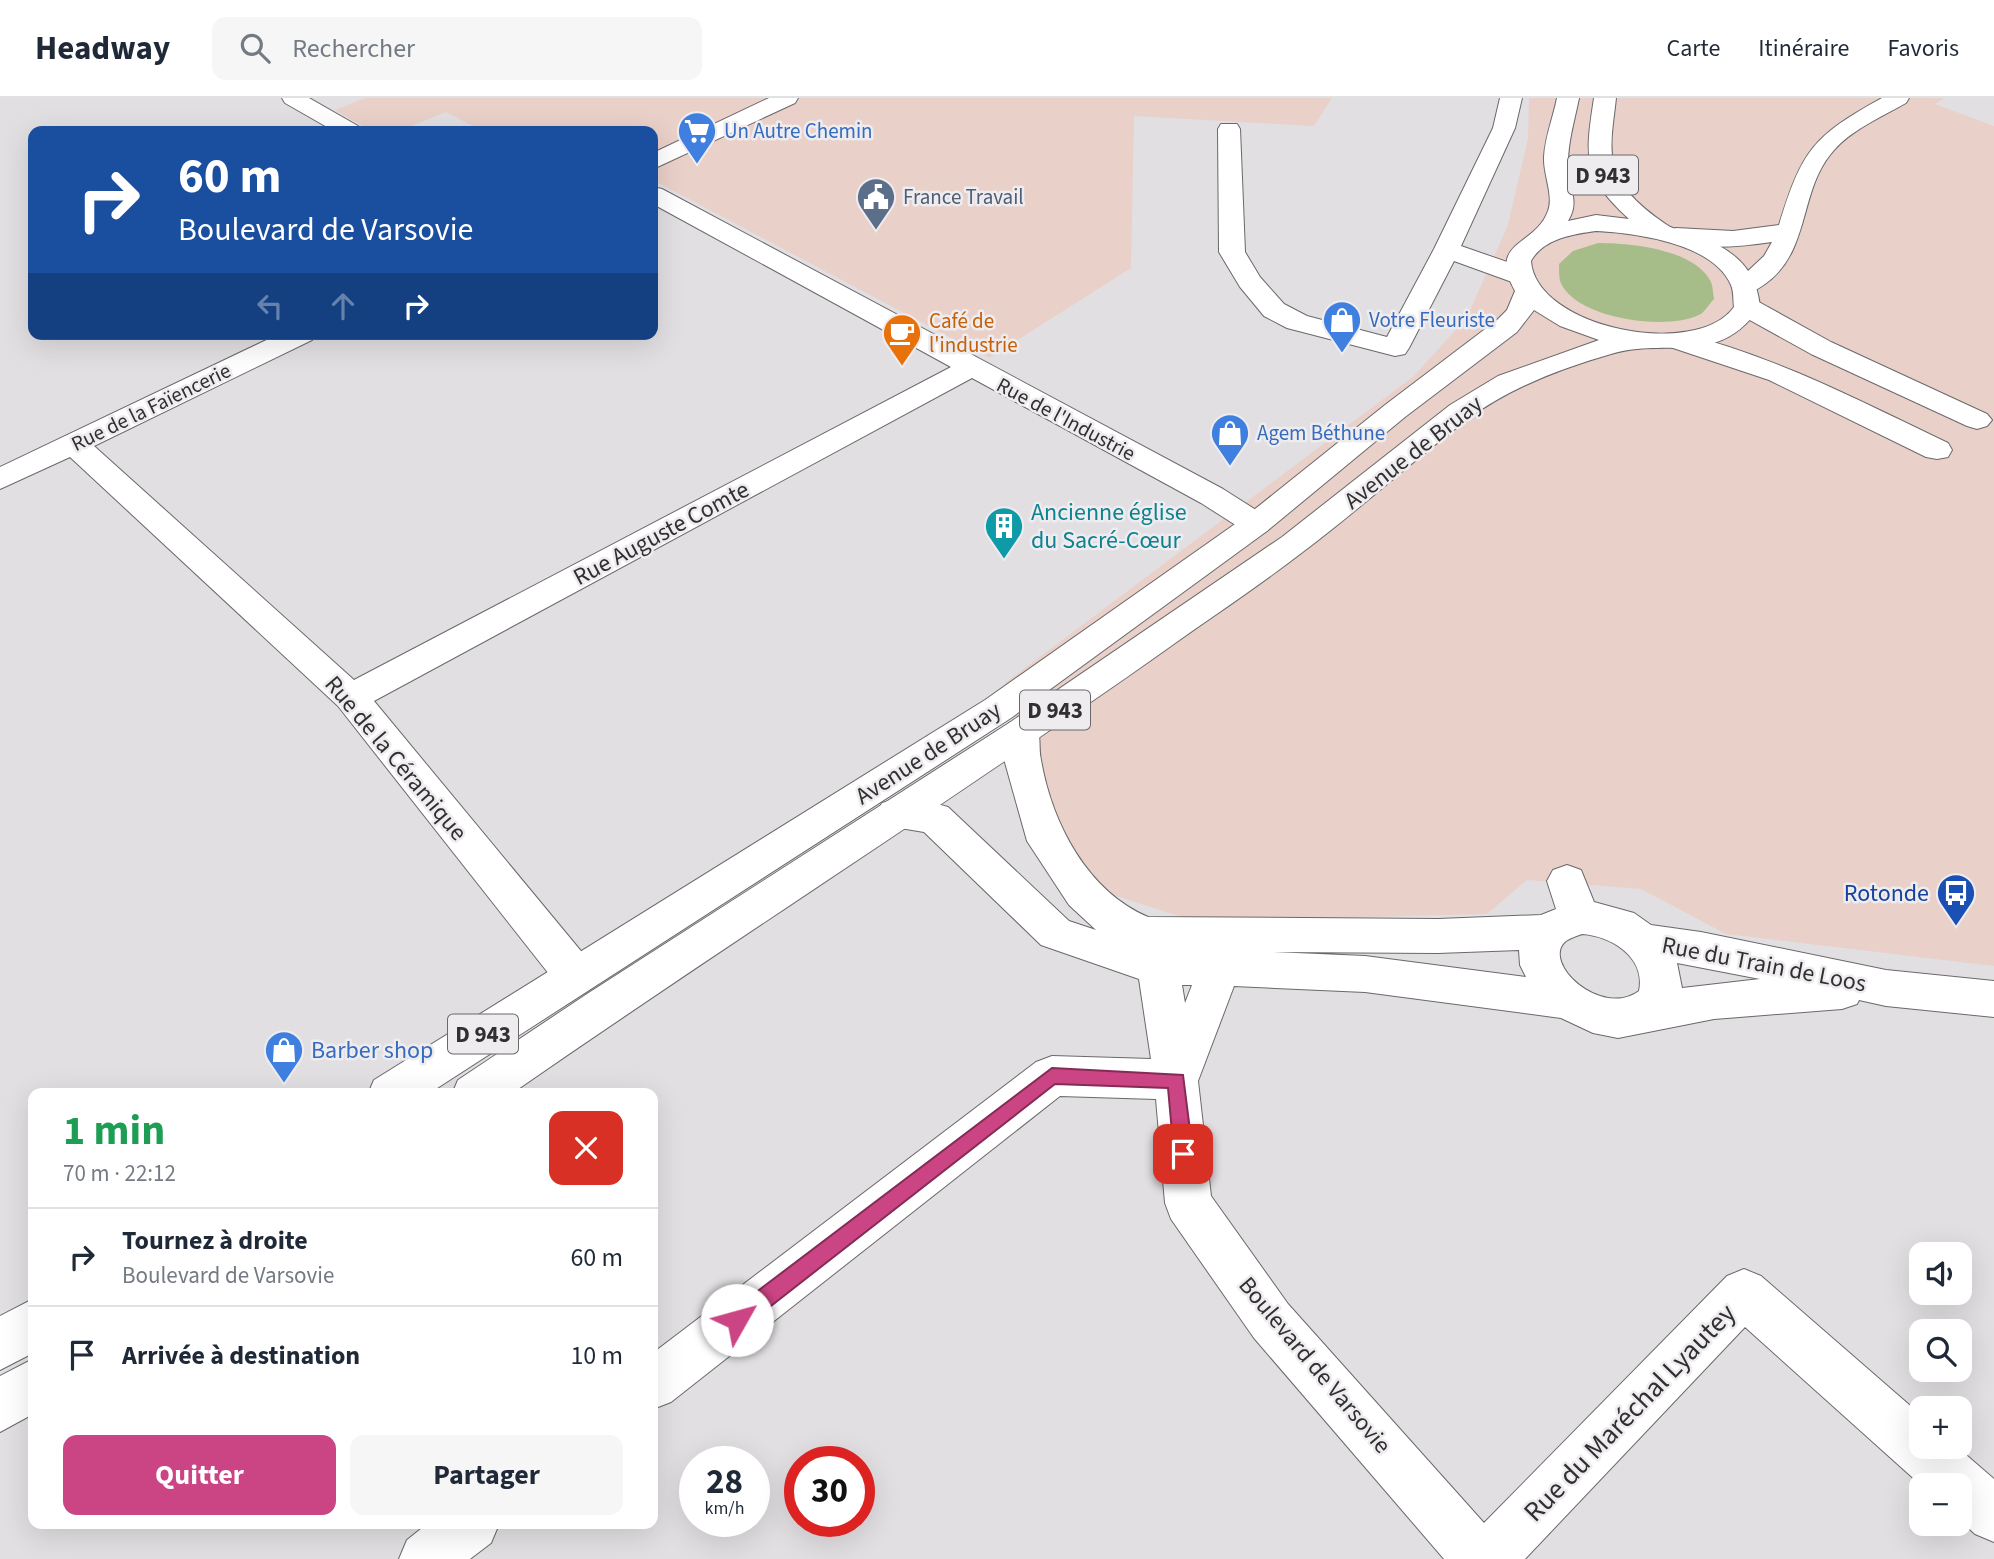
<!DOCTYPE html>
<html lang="fr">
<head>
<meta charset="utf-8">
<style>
	body { margin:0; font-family:"Source Sans 3",sans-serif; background:#f6f6f7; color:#1f2937; height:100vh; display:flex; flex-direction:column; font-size:26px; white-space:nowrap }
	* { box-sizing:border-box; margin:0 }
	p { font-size:23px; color:#747a83 }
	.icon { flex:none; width:38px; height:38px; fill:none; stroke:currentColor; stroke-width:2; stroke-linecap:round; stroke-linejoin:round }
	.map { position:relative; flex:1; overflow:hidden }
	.details { position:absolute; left:28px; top:990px; width:630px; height:441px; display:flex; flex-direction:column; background:#fff; border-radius:14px; box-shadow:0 7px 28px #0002 }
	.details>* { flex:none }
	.banner { position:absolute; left:28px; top:28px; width:630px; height:214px; border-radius:14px; box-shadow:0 7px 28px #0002; background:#1a4fa0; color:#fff; overflow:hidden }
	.buttons { position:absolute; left:1909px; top:1144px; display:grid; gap:14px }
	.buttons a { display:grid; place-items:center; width:63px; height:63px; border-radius:14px; background:#fff; box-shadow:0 7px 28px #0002; font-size:35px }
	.speed { position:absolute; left:679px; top:1348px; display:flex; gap:14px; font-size:35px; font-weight:700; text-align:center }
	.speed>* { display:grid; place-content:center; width:91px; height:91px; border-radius:50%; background:#fff; box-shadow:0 7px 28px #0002; line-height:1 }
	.speed small { font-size:18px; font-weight:400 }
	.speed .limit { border:10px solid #d22; background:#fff; color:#111 }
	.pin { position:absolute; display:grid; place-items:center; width:60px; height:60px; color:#fff; margin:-30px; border-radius:14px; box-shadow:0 4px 10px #0006 }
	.me { position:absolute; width:77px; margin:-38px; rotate:52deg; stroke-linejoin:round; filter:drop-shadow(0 0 5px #0008) }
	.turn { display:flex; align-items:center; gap:24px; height:147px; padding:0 35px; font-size:32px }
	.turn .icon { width:91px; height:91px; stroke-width:2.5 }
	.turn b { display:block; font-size:49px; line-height:60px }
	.lanes { display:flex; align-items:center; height:66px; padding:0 35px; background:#0003; justify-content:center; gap:35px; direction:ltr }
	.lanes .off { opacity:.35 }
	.round { display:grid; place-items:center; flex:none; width:74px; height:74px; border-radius:14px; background:#f6f6f7 }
	.summary { display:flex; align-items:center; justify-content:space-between; height:119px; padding:0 35px }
	h1 { font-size:42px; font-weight:700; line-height:52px; color:#1e9e55 }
	.primary-button { display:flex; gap:14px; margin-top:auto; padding:14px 35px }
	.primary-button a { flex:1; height:80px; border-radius:14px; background:#cb4484; color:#fff; font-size:28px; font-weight:700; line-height:80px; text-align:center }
	.primary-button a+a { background:#f6f6f7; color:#1f2937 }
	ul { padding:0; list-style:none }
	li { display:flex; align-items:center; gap:21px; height:98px; padding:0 35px; border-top:2px solid #e0e1e3 }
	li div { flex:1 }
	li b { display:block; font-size:26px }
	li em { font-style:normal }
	header { display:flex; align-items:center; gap:42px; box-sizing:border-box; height:98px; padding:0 35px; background:#fff; border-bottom:2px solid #e0e1e3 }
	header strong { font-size:33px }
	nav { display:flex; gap:38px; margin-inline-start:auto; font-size:24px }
	.search { width:490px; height:63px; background:#f6f6f7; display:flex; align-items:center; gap:18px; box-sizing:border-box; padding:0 24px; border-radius:14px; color:#747a83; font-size:26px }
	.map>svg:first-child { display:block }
</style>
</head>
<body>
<header>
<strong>Headway</strong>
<div class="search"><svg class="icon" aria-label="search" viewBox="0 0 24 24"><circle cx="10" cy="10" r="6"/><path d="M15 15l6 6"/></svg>Rechercher</div>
<nav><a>Carte</a><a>Itinéraire</a><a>Favoris</a></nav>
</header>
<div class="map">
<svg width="1994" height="1461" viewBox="0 0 1994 1461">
	<rect width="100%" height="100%" fill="#e2dfe3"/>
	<!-- commercial -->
	<g fill="#e9d0c9">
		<polygon points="365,0 1332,0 1314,28 1134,18 1131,170 989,260 653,82 653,33 482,33 446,14 399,33 371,33 335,12"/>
		<polygon points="1529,0 1944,0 1935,6 1994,28 1994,868 1726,836 1641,791 1527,782 1487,816 1194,823 1104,794 1048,717 1005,585 1414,278 1467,219 1508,127 1528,40"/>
	</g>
	<!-- green -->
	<path fill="#a7bd89" d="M1598,145C1630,145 1695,151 1711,184C1713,189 1713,196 1714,201C1709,206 1705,214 1699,217C1666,233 1574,221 1560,183C1559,178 1559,171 1559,166L1573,153Z"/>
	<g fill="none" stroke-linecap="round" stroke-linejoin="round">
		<!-- minor casing -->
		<g stroke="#6a686b" stroke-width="2">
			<g id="minor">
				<polygon points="282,0 309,0 358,28 362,33 334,33 285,5"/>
				<polygon points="769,0 798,0 795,5 653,71 653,55"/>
				<polygon points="1500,0 1522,0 1515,30 1461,148 1530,172 1534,178 1530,184 1521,186 1512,184 1454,163 1409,250 1405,256 1395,258 1287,230 1264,218 1240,189 1219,154 1218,31 1221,26 1237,26 1240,31 1245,154 1260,179 1284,206 1307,218 1387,239 1434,151 1493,30"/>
				<path d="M1882,0H1909L1906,5C1880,20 1848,33 1830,57C1799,96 1810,154 1765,186C1755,193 1748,197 1736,194L1732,188L1764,158L1772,144C1739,149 1700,152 1667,143L1663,138L1667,133L1676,130L1733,133L1779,127C1802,52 1813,38 1882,0Z"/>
				<polygon points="653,89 662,91 1223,391 1267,419 1272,426 1267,433 1256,436 1245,433 1201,405 972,280 374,603 590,864 596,877 590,890 575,895 560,890 338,608 70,359 0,391 0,369 279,236 316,236 312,242 94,348 354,582 951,269 653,106"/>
				<polygon points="1747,201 1757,203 1831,244 1987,316 1992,322 1987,328 1977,331 1967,328 1811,256 1737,215 1734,209 1737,203"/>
				<path d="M1680,235C1775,258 1860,303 1948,345L1952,352L1948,359L1937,361L1926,359L1769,282L1670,249L1666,243L1670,237Z"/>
				<path d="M1022,621L1035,625C1042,638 1038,648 1041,662C1052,725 1087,793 1148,819L1438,821L1541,817L1556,811L1547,783L1553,772L1567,767L1581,772L1594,804L1634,815L1651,827L1701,834L1886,872L1994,883V919L1886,908L1859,902L1857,906L1842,911L1714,921L1618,940L1593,935L1561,920L1365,894L1234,888L1198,983L1211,1098L1288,1206L1484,1425L1727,1178L1744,1171L1761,1178L1922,1318V1349H1957L1994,1381V1444L1975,1436L1960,1422V1388H1922L1745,1229L1525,1461H1444L1254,1240L1171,1121L1165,1105L1156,1001L1060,998L671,1304L653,1311V1255L1036,964L1052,958L1151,961L1139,881L1041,847L924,734L882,727L876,716L882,705C902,699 927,703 948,709L1069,823L1096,832L1069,807L1027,743L1004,661V635L1009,625ZM1582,836C1611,838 1646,859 1639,893C1601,921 1540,864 1566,843C1570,840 1577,838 1582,836ZM1519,852L1520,867L1526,879L1365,858L1273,854L1438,855ZM1677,865L1760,881L1682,890ZM1182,887H1192L1185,905Z"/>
				<polygon points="427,1426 499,1426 491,1445 470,1461 399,1461 407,1442"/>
			</g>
		</g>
		<!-- major casing -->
		<g stroke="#6a686b" stroke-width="2">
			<g id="major">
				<path d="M1557,0H1579C1574,26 1565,52 1569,79C1572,95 1578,107 1568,123L1596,117L1629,121C1582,78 1585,59 1594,0H1616C1614,21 1609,43 1613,64C1617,90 1646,113 1667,127C1674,132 1685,133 1693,136C1730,150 1756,167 1760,209C1718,270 1668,239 1611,256C1562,270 1509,290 1468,321C1412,363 1360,411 1304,453C1259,488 1210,520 1164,553C949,705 727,846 511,996H452L458,982L587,896L1009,625L1282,439L1450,307L1498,278L1599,242L1560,228L1534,212L1517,234L1405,319L1267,433L1011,620L428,996H368L374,982L985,602L1245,419L1385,307L1497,222L1507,212L1515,193C1487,142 1535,149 1548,113C1554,98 1543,76 1544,59C1545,39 1553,20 1557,0ZM1596,133C1635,135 1713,145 1731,187C1734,194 1733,202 1734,209C1696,262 1536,230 1531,163C1543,141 1573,136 1596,133Z"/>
				<polygon points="33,1201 33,1255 0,1272 0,1218"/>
				<polygon points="33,1261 33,1316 0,1334 0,1278"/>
			</g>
		</g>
		<!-- minor -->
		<use href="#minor" fill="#fff" fill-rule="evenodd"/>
		<!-- major -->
		<use href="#major" fill="#fff" fill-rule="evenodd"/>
	</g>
	<!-- route -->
	<polygon fill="#cb4484" stroke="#842c56" stroke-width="2" points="1052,970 1183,977 1193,1056 1190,1062 1183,1065 1177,1062 1174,1056 1168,990 1055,986 744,1229 737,1232 730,1229 727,1222 730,1214"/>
	<!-- icons -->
	<defs>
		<g id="supermarket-pin" transform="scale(2.0125)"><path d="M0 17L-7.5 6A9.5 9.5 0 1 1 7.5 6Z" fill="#3f7fe0" stroke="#efecf0"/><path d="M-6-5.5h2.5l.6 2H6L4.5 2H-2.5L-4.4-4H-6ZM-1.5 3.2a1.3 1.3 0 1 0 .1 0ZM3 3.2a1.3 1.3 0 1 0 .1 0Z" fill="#fff"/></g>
		<g id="civic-pin" transform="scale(2.0125)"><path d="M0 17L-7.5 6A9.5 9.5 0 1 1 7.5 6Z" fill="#5c6f8a" stroke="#efecf0"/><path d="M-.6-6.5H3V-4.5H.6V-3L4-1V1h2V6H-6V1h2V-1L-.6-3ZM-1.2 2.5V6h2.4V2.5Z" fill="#fff"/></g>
		<g id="shop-pin" transform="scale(2.0125)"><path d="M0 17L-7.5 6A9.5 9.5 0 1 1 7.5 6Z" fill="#3f7fe0" stroke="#efecf0"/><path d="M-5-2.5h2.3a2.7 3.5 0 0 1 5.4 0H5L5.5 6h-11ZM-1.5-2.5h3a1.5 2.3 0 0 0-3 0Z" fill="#fff"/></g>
		<g id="cafe-pin" transform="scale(2.0125)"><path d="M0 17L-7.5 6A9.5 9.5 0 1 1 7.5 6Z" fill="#e8710a" stroke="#efecf0"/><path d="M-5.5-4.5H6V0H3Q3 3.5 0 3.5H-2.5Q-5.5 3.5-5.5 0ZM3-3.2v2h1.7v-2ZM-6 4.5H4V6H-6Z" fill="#fff"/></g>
		<g id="building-pin" transform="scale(2.0125)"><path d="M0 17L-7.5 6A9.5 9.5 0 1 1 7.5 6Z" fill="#0f9aa8" stroke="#efecf0"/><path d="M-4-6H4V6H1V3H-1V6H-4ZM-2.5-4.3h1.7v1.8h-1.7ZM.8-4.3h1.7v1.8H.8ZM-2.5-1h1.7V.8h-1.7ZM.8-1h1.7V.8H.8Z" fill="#fff"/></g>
		<g id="bus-pin" transform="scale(2.0125)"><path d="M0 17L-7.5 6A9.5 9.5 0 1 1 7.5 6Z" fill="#1a4fb4" stroke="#efecf0"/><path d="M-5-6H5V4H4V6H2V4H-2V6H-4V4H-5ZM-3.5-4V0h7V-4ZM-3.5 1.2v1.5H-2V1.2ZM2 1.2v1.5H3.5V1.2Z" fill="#fff"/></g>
	</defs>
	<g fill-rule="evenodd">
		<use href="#supermarket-pin" x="697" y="33"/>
		<use href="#civic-pin" x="876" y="99"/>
		<use href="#shop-pin" x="1342" y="222"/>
		<use href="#cafe-pin" x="902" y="235"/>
		<use href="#shop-pin" x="1230" y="335"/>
		<use href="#building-pin" x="1004" y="428"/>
		<use href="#bus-pin" x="1956" y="795"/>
		<use href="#shop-pin" x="284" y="952"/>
	</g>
	<g text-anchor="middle" stroke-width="5" stroke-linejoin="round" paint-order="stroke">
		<!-- far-shop labels -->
		<g font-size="21" fill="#366cbe" stroke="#efecf0" text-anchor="start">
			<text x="724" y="40">Un Autre Chemin</text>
			<text x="1369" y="229">Votre Fleuriste</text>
			<text x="1257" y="342">Agem Béthune</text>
		</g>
		<!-- far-service labels -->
		<g font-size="21" fill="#4e5e75" stroke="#efecf0" text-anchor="start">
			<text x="903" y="106">France Travail</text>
		</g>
		<!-- far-food labels -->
		<g font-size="21" fill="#c56008" stroke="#efecf0" text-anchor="start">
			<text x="929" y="230">Café de<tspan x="929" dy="24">l'industrie</tspan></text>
		</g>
		<!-- far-street labels -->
		<g font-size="21" fill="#313031" stroke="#efecf0">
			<text transform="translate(151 309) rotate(-26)" y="7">Rue de la Faïencerie</text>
			<text transform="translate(1066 321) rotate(28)" y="7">Rue de l'Industrie</text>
		</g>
		<!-- shield labels -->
		<g fill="#efecf0" stroke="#6a686a" stroke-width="2">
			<rect x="1568" y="57.5" width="70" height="39" rx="5"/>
			<rect x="1020" y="592.5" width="70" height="39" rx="5"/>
			<rect x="448" y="916.5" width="70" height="39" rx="5"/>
		</g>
		<g font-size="23" font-weight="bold" fill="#313031">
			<text x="1603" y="85">D 943</text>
			<text x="1055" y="620">D 943</text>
			<text x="483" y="944">D 943</text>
		</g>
		<!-- street labels -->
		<g font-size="24" fill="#313031" stroke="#efecf0">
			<text transform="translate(1413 354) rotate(-38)" y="8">Avenue de Bruay</text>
			<text transform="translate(661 435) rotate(-28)" y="8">Rue Auguste Comte</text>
			<text transform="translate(928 655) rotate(-33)" y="8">Avenue de Bruay</text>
			<text transform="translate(396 660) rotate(50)" y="8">Rue de la Céramique</text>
			<text transform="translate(1764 866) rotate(11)" y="8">Rue du Train de Loos</text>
			<text transform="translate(1315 1267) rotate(50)" y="8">Boulevard de Varsovie</text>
		</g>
		<!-- culture labels -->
		<g font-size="24" fill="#0d838f" stroke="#efecf0" text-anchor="start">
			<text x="1031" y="422">Ancienne église<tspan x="1031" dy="28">du Sacré-Cœur</tspan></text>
		</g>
		<!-- transit labels -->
		<g font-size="24" fill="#164399" stroke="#efecf0" text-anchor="end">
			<text x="1929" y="803">Rotonde</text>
		</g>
		<!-- shop labels -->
		<g font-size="24" fill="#366cbe" stroke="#efecf0" text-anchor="start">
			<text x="311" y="960">Barber shop</text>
		</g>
		<!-- near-street labels -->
		<g font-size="28" fill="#313031" stroke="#efecf0">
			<text transform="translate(1629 1314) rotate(-46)" y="10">Rue du Maréchal Lyautey</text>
		</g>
	</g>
</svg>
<div class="buttons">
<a><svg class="icon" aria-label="sound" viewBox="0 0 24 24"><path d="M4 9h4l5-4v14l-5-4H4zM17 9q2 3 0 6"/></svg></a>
<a><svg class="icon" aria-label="search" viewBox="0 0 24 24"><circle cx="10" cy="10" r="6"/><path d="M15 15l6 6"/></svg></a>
<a>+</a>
<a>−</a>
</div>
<div class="speed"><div>28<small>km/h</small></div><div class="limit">30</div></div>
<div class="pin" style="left:1183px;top:1056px;background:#d93025"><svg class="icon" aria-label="arrive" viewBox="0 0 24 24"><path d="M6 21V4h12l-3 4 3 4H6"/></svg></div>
<svg class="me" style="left:737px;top:1222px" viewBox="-20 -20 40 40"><circle r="19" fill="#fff"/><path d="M0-13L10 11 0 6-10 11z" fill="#cb4484"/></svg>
<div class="banner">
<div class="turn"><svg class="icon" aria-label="right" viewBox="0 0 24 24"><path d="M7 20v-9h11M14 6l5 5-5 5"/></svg><div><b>60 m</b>Boulevard de Varsovie</div></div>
<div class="lanes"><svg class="icon off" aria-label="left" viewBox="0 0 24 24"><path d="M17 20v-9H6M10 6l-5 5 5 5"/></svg><svg class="icon off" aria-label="ahead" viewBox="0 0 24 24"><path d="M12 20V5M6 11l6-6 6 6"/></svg><svg class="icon" aria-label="right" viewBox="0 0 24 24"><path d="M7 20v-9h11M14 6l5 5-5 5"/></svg></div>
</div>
<section class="details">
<div class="summary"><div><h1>1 min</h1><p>70 m · 22:12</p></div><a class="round" style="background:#d93025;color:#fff"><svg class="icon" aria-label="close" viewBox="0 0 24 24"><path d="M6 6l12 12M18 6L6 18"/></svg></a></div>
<ul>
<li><svg class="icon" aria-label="right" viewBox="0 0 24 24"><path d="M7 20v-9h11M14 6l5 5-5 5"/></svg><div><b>Tournez à droite</b><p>Boulevard de Varsovie</p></div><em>60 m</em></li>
<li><svg class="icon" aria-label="arrive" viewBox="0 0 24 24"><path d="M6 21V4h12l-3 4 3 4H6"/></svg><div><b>Arrivée à destination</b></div><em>10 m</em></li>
</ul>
<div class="primary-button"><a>Quitter</a><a>Partager</a></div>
</section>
</div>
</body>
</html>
